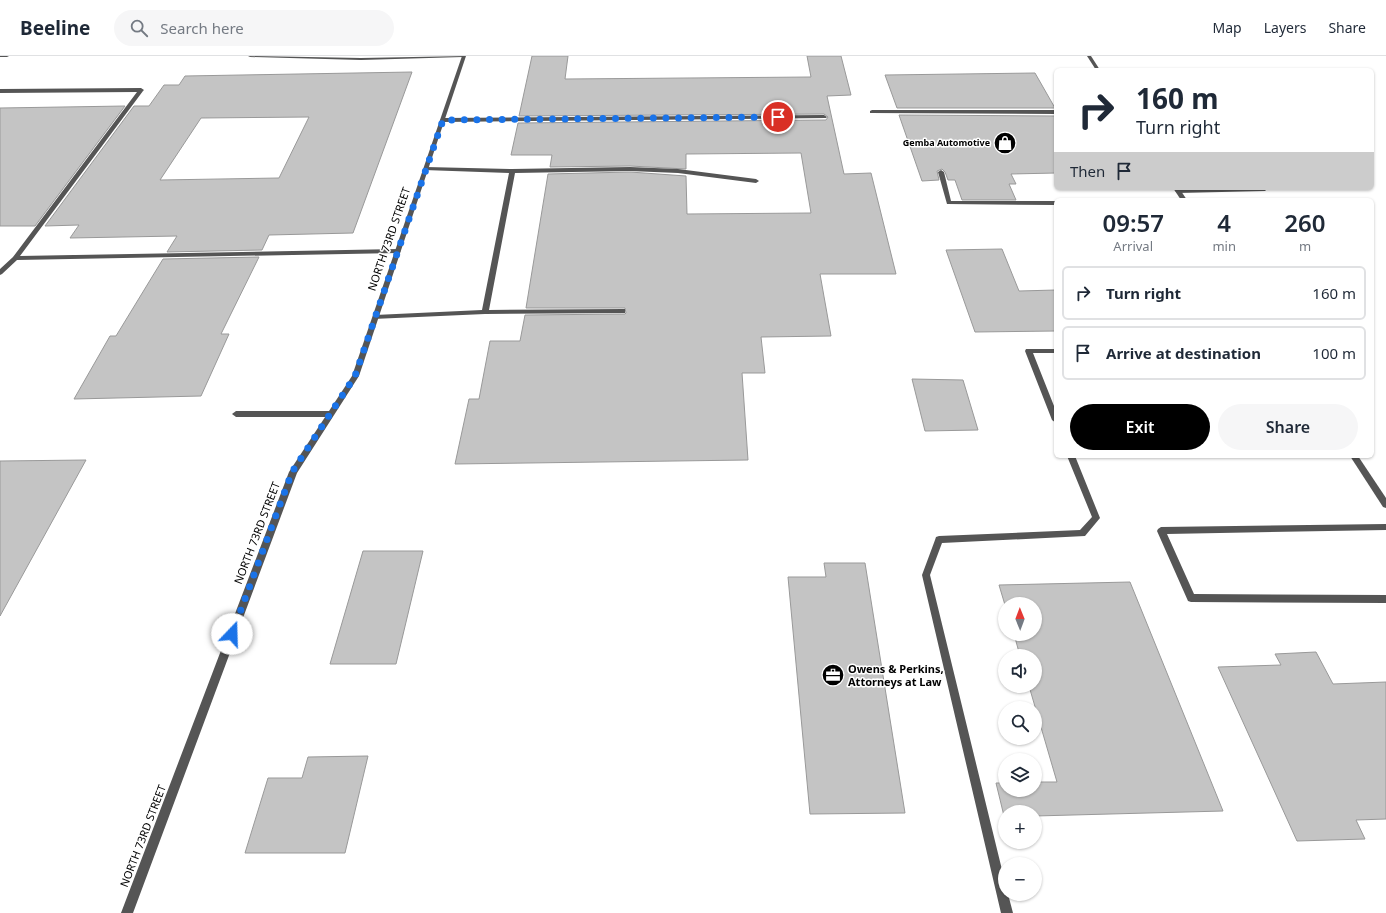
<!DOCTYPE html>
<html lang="en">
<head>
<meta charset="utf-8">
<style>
	body { margin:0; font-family:"Noto Sans",sans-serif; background:#f6f6f7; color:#1f2937; height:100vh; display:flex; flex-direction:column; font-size:15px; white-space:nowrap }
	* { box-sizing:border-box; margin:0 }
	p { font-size:13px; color:#747a83 }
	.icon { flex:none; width:22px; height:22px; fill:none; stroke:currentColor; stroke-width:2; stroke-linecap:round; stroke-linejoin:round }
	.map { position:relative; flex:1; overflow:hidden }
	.sheet { position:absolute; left:1054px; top:142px; width:320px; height:260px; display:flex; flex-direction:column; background:#fff; border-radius:6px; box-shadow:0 1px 3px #0004 }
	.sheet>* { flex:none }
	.hud { position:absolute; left:1054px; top:12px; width:320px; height:122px; border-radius:6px; box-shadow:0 1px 3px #0004; background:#fff; color:#1f2937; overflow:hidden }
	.needle { width:26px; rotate:359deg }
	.buttons { position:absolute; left:998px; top:541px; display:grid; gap:8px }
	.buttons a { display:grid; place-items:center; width:44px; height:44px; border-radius:50%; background:#fff; box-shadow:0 1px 3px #0004; font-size:20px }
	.pin { position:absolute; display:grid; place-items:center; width:34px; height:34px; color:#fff; margin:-17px; border:2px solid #fff; border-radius:50%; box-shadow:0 1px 4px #0007 }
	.me { position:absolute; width:44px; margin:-22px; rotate:21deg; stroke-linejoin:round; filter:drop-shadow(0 0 3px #0008) }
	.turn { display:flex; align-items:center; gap:14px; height:84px; padding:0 16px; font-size:18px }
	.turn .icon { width:52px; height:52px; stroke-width:2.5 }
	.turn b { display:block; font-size:28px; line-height:34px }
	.then { display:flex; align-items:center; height:38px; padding:0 16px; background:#0003; gap:8px; font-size:15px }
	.eta { display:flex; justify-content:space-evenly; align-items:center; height:68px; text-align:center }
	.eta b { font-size:24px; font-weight:600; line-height:28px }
	.primary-button { display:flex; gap:8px; margin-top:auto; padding:8px 16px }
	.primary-button a { flex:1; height:46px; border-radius:24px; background:#000; color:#fff; font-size:16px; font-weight:600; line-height:46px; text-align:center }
	.primary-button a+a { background:#f6f6f7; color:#1f2937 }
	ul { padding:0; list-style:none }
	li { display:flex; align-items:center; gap:12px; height:54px; margin:0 8px 6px; padding:0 8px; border:2px solid #e0e1e3; border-radius:6px }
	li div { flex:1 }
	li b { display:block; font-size:15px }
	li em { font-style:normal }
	header { display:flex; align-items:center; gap:24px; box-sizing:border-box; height:56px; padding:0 20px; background:#fff; border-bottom:1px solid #e0e1e3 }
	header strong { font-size:19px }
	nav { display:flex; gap:22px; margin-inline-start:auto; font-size:14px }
	.search { width:280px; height:36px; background:#f6f6f7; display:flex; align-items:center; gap:10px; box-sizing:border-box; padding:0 14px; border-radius:22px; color:#747a83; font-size:15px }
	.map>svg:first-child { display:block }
</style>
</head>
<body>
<header>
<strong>Beeline</strong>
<div class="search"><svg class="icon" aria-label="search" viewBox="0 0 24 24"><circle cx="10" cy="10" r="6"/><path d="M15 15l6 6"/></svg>Search here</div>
<nav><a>Map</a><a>Layers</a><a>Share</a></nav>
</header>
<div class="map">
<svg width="1386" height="857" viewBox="0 0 1386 857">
	<rect width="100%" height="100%" fill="#fff"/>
	<!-- building -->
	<g fill="#c4c4c4" stroke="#999" fill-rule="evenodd">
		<polygon points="532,0 568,0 565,23 811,21 807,0 841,0 851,39 827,40 844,118 871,117 896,218 820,218 831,280 761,281 765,317 742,317 748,404 455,408 469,343 479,343 490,285 520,285 525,259 625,258 626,257 625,252 526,252 548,118 630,116 686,120 687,158 811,157 801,97 686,98 686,113 630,110 550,111 552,99 511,99 518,67 826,64 828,61 824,58 519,60"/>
		<path d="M412,16L353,177L269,179L262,194L167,196L177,180L70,182L79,169L45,170L134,50H149L164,29H179L185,20ZM309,61L279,122L160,124L201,62Z"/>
		<polygon points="1035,17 1055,52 897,52 885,19"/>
		<polygon points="125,50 35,170 0,170 0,52"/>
		<polygon points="899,59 1056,60 1056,117 1011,118 1016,128 1009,128 1016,144 962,144 955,124 948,124 945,116 942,113 937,115 939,124 922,125"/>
		<polygon points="1002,193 1019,235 1056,234 1056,275 975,276 946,194"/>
		<polygon points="259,201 221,278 229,278 201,340 74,343 110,280 116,280 163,203"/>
		<polygon points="912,323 963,324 978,374 925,375"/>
		<polygon points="86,404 0,560 0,405"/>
		<polygon points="363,495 423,495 396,608 330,608"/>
		<polygon points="824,507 865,507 905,757 810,758 788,521 826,521"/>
		<polygon points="1130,526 1223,755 1035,760 1035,756 1005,756 1005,760 1004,760 996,727 1005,727 1005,734 1035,734 1035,726 1057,726 1029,630 1035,630 1035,600 1020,600 1014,578 1035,578 1035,548 1005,549 999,529"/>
		<polygon points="1316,596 1333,628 1386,626 1386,763 1356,764 1365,783 1297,785 1218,611 1281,609 1275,598"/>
		<polygon points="368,700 345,797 245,797 268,722 302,722 308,701"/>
	</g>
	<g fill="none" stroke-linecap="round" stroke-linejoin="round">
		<!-- service -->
		<g fill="#555" fill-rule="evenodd">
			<polygon points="0,0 9,0 7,1 0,1"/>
			<polygon points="248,0 361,2 465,0 463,1 361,4 250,1"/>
			<polygon points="141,32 144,34 143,35 20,200 398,193 401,195 398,197 17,204 2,218 0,219 0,213 13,201 137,36 0,37 0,33"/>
			<polygon points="872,54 1056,54 1056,58 870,57 870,55"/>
			<polygon points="824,59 827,61 826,62 443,66 440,64 443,62"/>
			<polygon points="426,111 512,113 630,111 678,113 756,123 759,125 756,127 678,117 630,115 515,117 489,254 623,253 625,253 625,257 485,258 373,263 373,259 375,259 482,254 509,117 424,114 424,112"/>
			<polygon points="941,114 944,116 951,145 1056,145 1056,149 947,148 938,116"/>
			<polygon points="1263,132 1266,134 1265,135 1178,137 1175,135 1178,133"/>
			<polygon points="1026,293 1056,293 1056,297 1033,297 1056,355 1056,367 1052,364 1025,295"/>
			<polygon points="236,355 330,355 334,358 330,361 236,361 232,358"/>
			<polygon points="1067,400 1075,400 1100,462 1085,480 942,487 930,519 1005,826 1005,838 1008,838 1013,857 1001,857 922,519 935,484 936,481 939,480 1080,474 1092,461"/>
			<polygon points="1386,468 1386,474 1167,478 1194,538 1386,539 1386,547 1191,546 1188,545 1157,475 1158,473 1161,471"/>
		</g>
		<!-- minor -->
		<polygon fill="#555" fill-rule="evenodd" points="462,0 466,0 359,320 297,417 133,857 121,857 289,416 352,320"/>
		<!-- tertiary -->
		<g fill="#555" fill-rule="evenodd">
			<polygon points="1087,0 1091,0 1100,14 1096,14"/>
			<polygon points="1173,132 1179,132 1187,144 1181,144"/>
			<polygon points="1350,400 1358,400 1386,442 1386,452 1383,451"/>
		</g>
	</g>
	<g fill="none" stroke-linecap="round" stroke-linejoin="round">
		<!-- route -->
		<polyline stroke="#1a73e8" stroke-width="7" stroke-dasharray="0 12.6" points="232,578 292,416 355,320 443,64 778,61"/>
	</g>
	<!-- icons -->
	<defs>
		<g id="shop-disc" transform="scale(1.15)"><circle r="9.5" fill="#000" stroke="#fff"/><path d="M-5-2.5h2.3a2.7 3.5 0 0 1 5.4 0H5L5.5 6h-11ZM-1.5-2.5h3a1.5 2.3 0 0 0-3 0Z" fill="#fff"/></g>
		<g id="office-disc" transform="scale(1.15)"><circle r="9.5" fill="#000" stroke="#fff"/><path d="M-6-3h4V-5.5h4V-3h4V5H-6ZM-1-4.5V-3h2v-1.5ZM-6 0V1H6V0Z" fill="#fff"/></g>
	</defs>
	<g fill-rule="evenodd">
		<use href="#shop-disc" x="1005" y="87"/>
		<use href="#office-disc" x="833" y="619"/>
	</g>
	<g text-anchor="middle" stroke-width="3" stroke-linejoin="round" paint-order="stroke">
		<!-- far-poi labels -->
		<g font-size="9" font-weight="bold" fill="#000" stroke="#fff" text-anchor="end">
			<text x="990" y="90">Gemba Automotive</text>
		</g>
		<!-- street labels -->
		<g font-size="11" fill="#000" stroke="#fff">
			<text transform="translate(389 183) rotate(-71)" y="4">NORTH 73RD STREET</text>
			<text transform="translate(257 477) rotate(-69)" y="4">NORTH 73RD STREET</text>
			<text transform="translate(143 780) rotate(-69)" y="4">NORTH 73RD STREET</text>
		</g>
		<!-- poi labels -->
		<g font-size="11" font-weight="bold" fill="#000" stroke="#fff" text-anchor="start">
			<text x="848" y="617">Owens &amp; Perkins,<tspan x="848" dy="13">Attorneys at Law</tspan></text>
		</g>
	</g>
</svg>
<div class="buttons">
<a><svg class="needle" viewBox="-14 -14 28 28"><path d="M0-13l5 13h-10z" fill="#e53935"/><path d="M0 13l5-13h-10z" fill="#747a83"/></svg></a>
<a><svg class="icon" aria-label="sound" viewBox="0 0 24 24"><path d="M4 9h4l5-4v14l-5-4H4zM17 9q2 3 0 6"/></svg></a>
<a><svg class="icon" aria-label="search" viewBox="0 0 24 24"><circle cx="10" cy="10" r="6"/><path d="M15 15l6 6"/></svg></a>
<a><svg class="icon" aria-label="layers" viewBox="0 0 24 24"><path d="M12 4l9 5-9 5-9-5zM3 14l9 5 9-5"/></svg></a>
<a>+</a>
<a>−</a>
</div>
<div class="pin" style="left:778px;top:61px;background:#d93025"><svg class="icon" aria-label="arrive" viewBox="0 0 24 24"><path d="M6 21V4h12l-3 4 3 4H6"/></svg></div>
<svg class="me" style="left:232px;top:578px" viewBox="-20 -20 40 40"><circle r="19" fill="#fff"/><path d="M0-13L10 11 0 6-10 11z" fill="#1a73e8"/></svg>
<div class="hud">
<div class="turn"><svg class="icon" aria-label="right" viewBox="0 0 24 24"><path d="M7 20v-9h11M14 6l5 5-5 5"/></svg><div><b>160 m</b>Turn right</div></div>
<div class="then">Then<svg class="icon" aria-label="arrive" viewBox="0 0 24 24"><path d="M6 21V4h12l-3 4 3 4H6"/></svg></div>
</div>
<section class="sheet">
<div class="eta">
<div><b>09:57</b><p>Arrival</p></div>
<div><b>4</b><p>min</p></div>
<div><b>260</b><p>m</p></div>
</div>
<ul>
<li><svg class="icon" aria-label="right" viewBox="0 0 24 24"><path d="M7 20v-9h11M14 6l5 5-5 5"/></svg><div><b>Turn right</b></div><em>160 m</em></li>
<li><svg class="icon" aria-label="arrive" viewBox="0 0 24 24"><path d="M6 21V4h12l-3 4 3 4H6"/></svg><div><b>Arrive at destination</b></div><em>100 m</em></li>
</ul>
<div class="primary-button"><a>Exit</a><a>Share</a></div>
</section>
</div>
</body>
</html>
